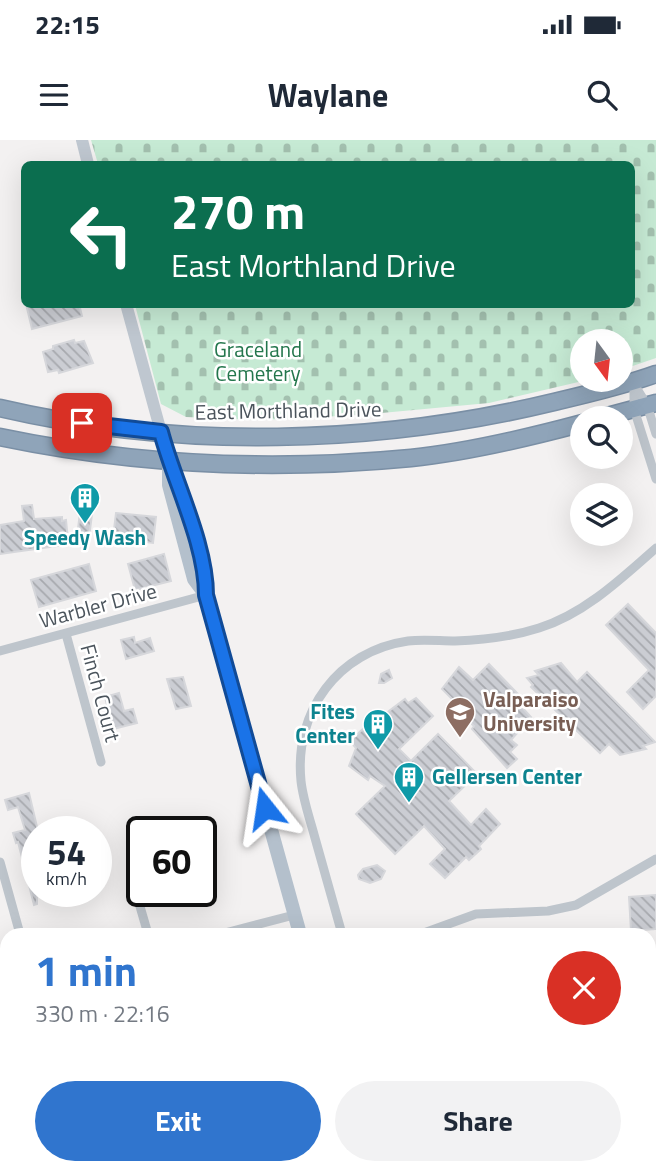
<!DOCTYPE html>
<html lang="en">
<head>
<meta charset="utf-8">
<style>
	body { margin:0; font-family:"Titillium Web",sans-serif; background:#f2f2f3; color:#1f2937; height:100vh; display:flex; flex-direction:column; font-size:26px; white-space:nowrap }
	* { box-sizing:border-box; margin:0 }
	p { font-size:23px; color:#747a83 }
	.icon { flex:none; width:38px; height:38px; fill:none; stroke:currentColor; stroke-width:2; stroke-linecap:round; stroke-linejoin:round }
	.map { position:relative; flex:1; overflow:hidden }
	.panel { position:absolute; left:0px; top:788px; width:656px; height:247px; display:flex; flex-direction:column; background:#fff; border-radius:21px 21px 0 0; box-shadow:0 7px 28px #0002 }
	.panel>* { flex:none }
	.top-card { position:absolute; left:21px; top:21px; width:614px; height:147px; border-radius:10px; box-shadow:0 7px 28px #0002; background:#0b6e4f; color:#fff; overflow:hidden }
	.needle { width:46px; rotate:165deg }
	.fabs { position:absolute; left:570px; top:189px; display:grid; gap:14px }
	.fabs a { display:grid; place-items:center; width:63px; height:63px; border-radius:50%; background:#fff; box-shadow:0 7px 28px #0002; font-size:35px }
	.speed { position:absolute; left:21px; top:676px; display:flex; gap:14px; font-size:35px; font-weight:700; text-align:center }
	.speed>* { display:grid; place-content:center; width:91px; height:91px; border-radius:50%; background:#fff; box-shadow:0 7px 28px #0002; line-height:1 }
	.speed small { font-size:18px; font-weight:400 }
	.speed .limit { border:4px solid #111; border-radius:10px; background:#fff; color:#111 }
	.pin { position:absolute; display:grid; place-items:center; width:60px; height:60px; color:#fff; margin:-30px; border-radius:14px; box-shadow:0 4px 10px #0006 }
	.me { position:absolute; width:77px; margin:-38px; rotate:345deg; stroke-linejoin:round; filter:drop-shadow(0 0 5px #0008) }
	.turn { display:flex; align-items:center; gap:24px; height:147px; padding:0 35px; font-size:32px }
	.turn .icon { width:91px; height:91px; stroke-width:2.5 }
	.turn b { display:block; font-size:49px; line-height:60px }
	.round { display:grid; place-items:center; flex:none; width:74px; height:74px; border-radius:37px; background:#f2f2f3 }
	.summary { display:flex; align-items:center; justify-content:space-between; height:119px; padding:0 35px }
	h1 { font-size:42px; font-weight:700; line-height:52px; color:#3075ce }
	.button { display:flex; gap:14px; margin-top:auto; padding:14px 35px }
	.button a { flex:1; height:80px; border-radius:42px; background:#3075ce; color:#fff; font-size:28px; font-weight:700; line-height:80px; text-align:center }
	.button a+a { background:#f2f2f3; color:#1f2937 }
	.status { display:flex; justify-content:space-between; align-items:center; height:49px; padding:0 35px; background:#fff; direction:ltr }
	.status svg { height:19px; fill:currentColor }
	header { display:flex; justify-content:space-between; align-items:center; height:91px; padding:0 35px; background:#fff; font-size:32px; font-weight:700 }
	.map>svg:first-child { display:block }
</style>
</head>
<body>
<div class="status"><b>22:15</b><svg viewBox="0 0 49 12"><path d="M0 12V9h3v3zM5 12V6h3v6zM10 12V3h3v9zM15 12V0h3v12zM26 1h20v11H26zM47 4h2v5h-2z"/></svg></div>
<header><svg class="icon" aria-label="menu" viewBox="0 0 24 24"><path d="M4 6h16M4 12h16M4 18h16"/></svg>Waylane<svg class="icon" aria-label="search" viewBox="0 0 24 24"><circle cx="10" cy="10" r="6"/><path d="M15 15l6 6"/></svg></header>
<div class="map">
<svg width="656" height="1034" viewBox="0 0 656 1034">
	<defs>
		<pattern id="cemetery-stones" width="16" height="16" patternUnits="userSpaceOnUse" patternTransform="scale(1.75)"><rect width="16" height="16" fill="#c6ead4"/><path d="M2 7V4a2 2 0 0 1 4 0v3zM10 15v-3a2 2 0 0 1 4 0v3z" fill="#a3c0af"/></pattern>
		<pattern id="building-back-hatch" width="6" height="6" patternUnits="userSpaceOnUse" patternTransform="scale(1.75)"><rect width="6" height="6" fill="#cbcdd3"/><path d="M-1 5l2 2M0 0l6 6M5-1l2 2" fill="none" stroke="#a7a9ae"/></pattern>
	</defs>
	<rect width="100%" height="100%" fill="#f3f1f1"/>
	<!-- cemetery -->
	<polygon fill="url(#cemetery-stones)" points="91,0 656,0 656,218 621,230 621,201 583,201 583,240 587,240 489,263 360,275 259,280 186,277 161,264 135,165 632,164 632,24 98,24"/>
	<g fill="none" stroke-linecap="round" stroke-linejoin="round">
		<!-- stream -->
		<g stroke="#98d3e2" stroke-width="2.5">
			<polyline points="340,1027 342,1034"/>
			<polyline points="270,1034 295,1027"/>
		</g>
	</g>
	<!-- building -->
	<g fill="url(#building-back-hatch)" stroke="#d6d7db" stroke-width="2">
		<polygon points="26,164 79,164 82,176 32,189"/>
		<polygon points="74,200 75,203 84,201 93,223 59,233 58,230 48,232 43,212 53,209 53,206"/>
		<polygon points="32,365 34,379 62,377 62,381 66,380 68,400 65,401 65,405 0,414 0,385 24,381 22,366"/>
		<polygon points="80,372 92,374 89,398 77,397"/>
		<polygon points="116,373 156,377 153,403 113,398"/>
		<polygon points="164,414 171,441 135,450 128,424"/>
		<polygon points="89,424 96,451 39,467 31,440"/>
		<polygon points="628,464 656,493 656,556 643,569 627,552 649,530 606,485"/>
		<polygon points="134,497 135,503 150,498 154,511 126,519 121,500"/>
		<polygon points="561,523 577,542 587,532 655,602 643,606 646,609 620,615 609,604 600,613 531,547 533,545 527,538 539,535 535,531"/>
		<polygon points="489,524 519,555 517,557 522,562 519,564 531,577 511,600 517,605 510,612 517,619 507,628 472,589 474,586 460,573 463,570 442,549 459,527 473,540"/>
		<polygon points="389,530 392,538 384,543 379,543 381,534"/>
		<polygon points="183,537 191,566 176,569 167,539"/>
		<polygon points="119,553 124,571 133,569 137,583 113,589 105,557"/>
		<polygon points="416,558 433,576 399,609 411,621 438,594 477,634 449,661 471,685 486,669 500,684 479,706 481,709 469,720 466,717 445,738 430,724 445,709 424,686 395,714 356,674 385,646 370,636 368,640 349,626 356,608 350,601 365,587 370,592 389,571 405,559 408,563"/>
		<polygon points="29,653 38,691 37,702 31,703 37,726 37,764 34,765 18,702 16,703 13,693 25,690 18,667 8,670 5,660"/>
		<polygon points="377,725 385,731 381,739 370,743 359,739 358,735 363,729"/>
		<polygon points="656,755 656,789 631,791 629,757"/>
		<polygon points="650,1026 656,1028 656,1034 630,1034 630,1029"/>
	</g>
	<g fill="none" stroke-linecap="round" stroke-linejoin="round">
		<!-- highway casing -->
		<g stroke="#7a8fa5" stroke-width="19">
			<g id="highway">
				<path d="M0,268C179,310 376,305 554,262C588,254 623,246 656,234"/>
				<polyline points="600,278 656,263"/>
				<path d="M0,297C134,325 275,331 411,318C469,312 527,298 583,283"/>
			</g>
		</g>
		<!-- street -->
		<g stroke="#bec5cc" stroke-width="9">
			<polyline points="634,242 634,269 656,339"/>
			<polyline points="634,244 647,265 656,294"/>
			<polyline points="66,494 101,622"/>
			<polyline points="0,511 206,455"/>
			<polyline points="0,722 20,794"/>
			<polyline points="139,763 148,794"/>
			<polyline points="221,794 294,775"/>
			<path d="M342,794C333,762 324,730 315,698C310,679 303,660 301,641C294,571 338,511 408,501C423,499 440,501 455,501C484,500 511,497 539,488C584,474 621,439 656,408"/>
			<polyline points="421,794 476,774 548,771 576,765 656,719"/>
			<polyline points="102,1027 109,1034"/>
			<polyline points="408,1027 411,1034"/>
			<polyline points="126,1034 150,1027"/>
		</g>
		<!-- secondary -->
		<g stroke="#bfc7d0" stroke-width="12">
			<polyline points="82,0 88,24"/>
			<polyline points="126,164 161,292"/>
		</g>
		<!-- primary -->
		<g stroke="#b4c0cc" stroke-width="14">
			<path d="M161,292C174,343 206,402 206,455L300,794"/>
			<polyline points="169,327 169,345 194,439 206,455"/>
			<polyline points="364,1027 366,1034"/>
		</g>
		<!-- highway -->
		<use href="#highway" stroke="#8fa4b9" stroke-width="16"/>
	</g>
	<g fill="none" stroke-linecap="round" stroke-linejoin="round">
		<!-- route casing -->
		<g stroke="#114b97" stroke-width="18">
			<path id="route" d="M82,283L161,292C174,342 206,403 206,455L265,668"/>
		</g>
		<!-- route -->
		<use href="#route" stroke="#1a73e8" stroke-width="12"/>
	</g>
	<!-- icons -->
	<defs>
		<g id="building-pin" transform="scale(1.575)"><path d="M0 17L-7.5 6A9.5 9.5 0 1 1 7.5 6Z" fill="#0f9aa8" stroke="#fff"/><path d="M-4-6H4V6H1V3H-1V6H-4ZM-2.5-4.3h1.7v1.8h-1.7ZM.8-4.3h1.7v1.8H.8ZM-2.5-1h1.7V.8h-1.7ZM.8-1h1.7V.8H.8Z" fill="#fff"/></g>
		<g id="university-pin" transform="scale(1.575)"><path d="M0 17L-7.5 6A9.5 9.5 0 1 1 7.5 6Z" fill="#8d6e63" stroke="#fff"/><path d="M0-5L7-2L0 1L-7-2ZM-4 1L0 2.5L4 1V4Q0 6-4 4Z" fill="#fff"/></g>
	</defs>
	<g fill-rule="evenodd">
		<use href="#building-pin" x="85" y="358"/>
		<use href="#university-pin" x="460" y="572"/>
		<use href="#building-pin" x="378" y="584"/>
		<use href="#building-pin" x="409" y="637"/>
	</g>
	<g text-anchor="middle" stroke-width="5" stroke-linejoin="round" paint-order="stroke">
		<!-- park labels -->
		<g font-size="21" fill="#23764c" stroke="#fff">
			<text x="258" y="217">Graceland<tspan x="258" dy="24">Cemetery</tspan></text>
		</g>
		<!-- street labels -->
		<g font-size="21" fill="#4b545c" stroke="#fff">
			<text transform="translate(288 271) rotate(-1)" y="7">East Morthland Drive</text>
			<text transform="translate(98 466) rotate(-15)" y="7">Warbler Drive</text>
			<text transform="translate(100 553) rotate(75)" y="7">Finch Court</text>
		</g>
		<!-- culture labels -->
		<g font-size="21" font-weight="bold" fill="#0d838f" stroke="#fff">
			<text x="85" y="405">Speedy Wash</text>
			<text x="355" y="579" text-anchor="end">Fites<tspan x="355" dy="24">Center</tspan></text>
			<text x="432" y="644" text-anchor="start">Gellersen Center</text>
		</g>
		<!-- education labels -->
		<g font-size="21" font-weight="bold" fill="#785e54" stroke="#fff" text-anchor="start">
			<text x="483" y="567">Valparaiso<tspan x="483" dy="24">University</tspan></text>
		</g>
	</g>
</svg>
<div class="fabs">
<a><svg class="needle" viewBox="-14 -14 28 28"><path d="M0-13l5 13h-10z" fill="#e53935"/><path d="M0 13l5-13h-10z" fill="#747a83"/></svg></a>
<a><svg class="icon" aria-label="search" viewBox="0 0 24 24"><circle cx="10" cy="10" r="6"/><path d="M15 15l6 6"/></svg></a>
<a><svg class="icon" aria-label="layers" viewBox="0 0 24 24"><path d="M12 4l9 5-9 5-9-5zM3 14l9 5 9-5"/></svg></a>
</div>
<div class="speed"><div>54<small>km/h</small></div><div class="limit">60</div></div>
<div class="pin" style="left:82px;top:283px;background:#d93025"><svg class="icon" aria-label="arrive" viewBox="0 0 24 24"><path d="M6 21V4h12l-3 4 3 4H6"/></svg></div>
<svg class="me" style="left:265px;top:668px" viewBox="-20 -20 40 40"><path d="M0-17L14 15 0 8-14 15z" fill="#1a73e8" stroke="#fff" stroke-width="4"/></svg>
<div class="top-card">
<div class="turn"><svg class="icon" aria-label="left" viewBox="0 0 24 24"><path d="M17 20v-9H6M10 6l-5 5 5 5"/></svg><div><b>270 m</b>East Morthland Drive</div></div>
</div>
<section class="panel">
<div class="summary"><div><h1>1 min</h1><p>330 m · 22:16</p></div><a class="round" style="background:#d93025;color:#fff"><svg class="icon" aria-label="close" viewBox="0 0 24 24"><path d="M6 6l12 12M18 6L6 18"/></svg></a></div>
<div class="button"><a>Exit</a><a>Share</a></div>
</section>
</div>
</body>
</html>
